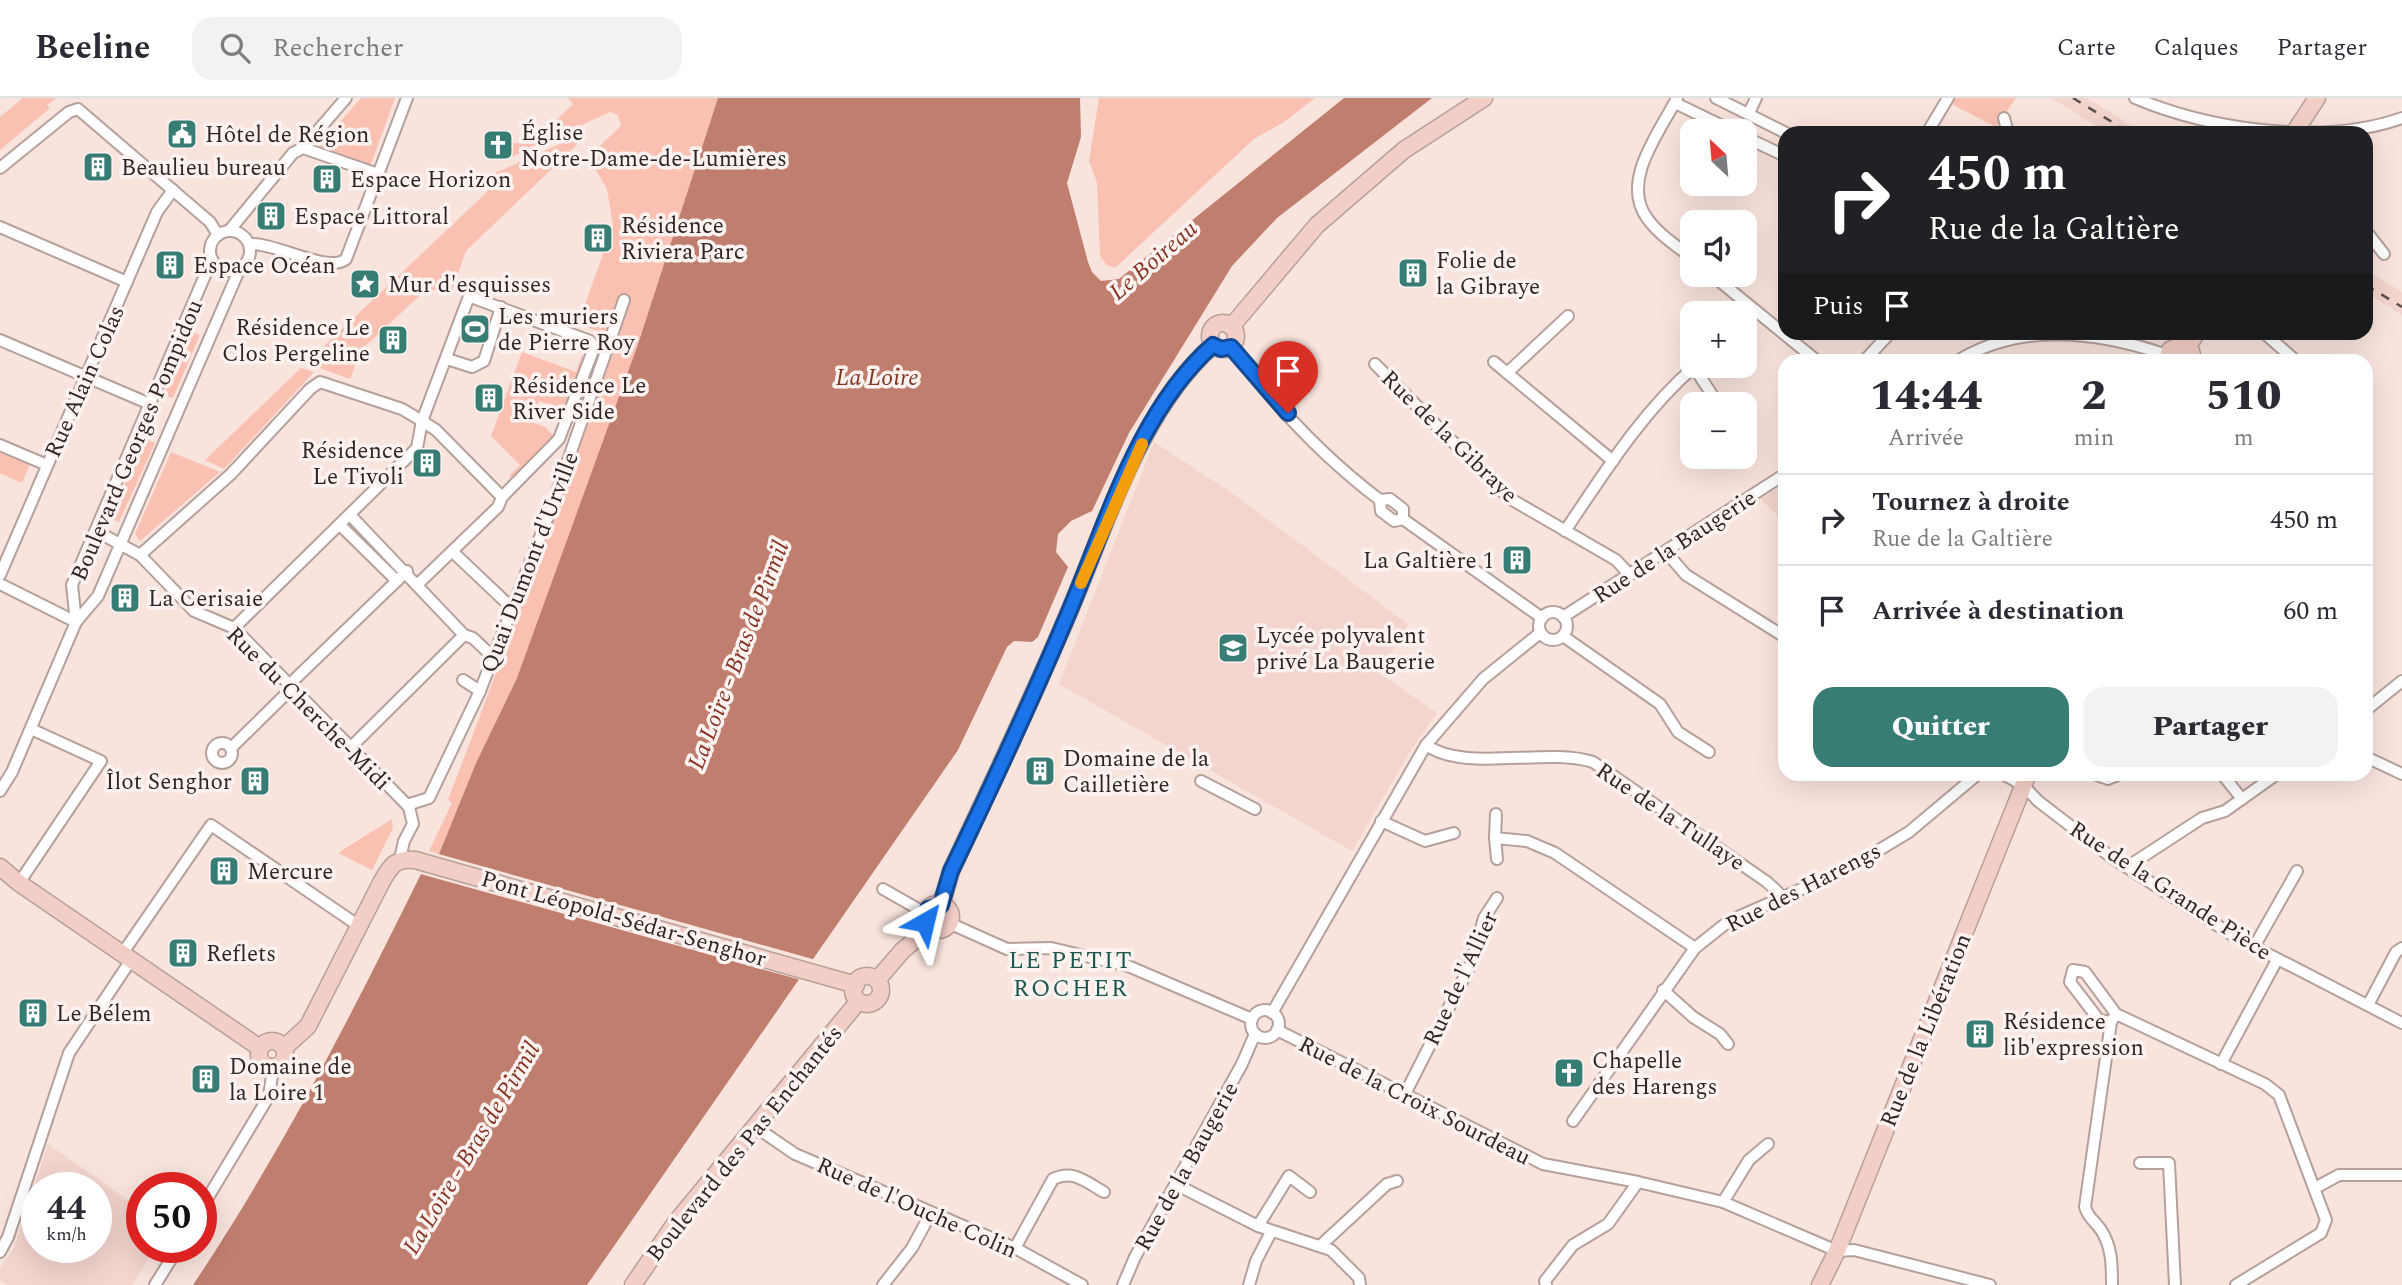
<!DOCTYPE html>
<html lang="fr">
<head>
<meta charset="utf-8">
<style>
	body { margin:0; font-family:Spectral,serif; background:#f2f2f3; color:#2b2b33; height:100vh; display:flex; flex-direction:column; font-size:26px; white-space:nowrap }
	* { box-sizing:border-box; margin:0 }
	p { font-size:23px; color:#7c7c81 }
	.icon { flex:none; width:38px; height:38px; fill:none; stroke:currentColor; stroke-width:2; stroke-linecap:round; stroke-linejoin:round }
	.map { position:relative; flex:1; overflow:hidden }
	.drawer { position:absolute; left:1778px; top:256px; width:595px; height:427px; display:flex; flex-direction:column; background:#fff; border-radius:21px; box-shadow:0 7px 28px #0002 }
	.drawer>* { flex:none }
	.top-card { position:absolute; left:1778px; top:28px; width:595px; height:214px; border-radius:21px; box-shadow:0 7px 28px #0002; background:#202124; color:#fff; overflow:hidden }
	.needle { width:46px; rotate:334deg }
	.fabs { position:absolute; left:1680px; top:21px; display:grid; gap:14px }
	.fabs a { display:grid; place-items:center; width:77px; height:77px; border-radius:14px; background:#fff; box-shadow:0 7px 28px #0002; font-size:35px }
	.speed { position:absolute; left:21px; top:1074px; display:flex; gap:14px; font-size:35px; font-weight:700; text-align:center }
	.speed>* { display:grid; place-content:center; width:91px; height:91px; border-radius:50%; background:#fff; box-shadow:0 7px 28px #0002; line-height:1 }
	.speed small { font-size:18px; font-weight:400 }
	.speed .limit { border:10px solid #d22; background:#fff; color:#111 }
	.pin { position:absolute; display:grid; place-items:center; width:60px; height:60px; color:#fff; margin:-72px -30px; border-radius:50% 50% 50% 0; rotate:-45deg; box-shadow:0 0 7px #0007 }
	.pin .icon { rotate:45deg }
	.me { position:absolute; width:77px; margin:-38px; rotate:37deg; stroke-linejoin:round; filter:drop-shadow(0 0 5px #0008) }
	.turn { display:flex; align-items:center; gap:24px; height:147px; padding:0 35px; font-size:32px }
	.turn .icon { width:91px; height:91px; stroke-width:2.5 }
	.turn b { display:block; font-size:49px; line-height:60px }
	.then { display:flex; align-items:center; height:66px; padding:0 35px; background:#0003; gap:14px; font-size:26px }
	.eta { display:flex; justify-content:space-evenly; align-items:center; height:119px; text-align:center }
	.eta b { font-size:42px; font-weight:800; line-height:49px }
	.button { display:flex; gap:14px; margin-top:auto; padding:14px 35px }
	.button a { flex:1; height:80px; border-radius:21px; background:#377d74; color:#fff; font-size:28px; font-weight:800; line-height:80px; text-align:center }
	.button a+a { background:#f2f2f3; color:#2b2b33 }
	ul { padding:0; list-style:none }
	li { display:flex; align-items:center; gap:21px; height:91px; padding:0 35px; border-top:2px solid #e1e1e2 }
	li div { flex:1 }
	li b { display:block; font-size:26px }
	li em { font-style:normal }
	header { display:flex; align-items:center; gap:42px; box-sizing:border-box; height:98px; padding:0 35px; background:#fff; border-bottom:2px solid #e1e1e2 }
	header strong { font-size:33px }
	nav { display:flex; gap:38px; margin-inline-start:auto; font-size:24px }
	.search { width:490px; height:63px; background:#f2f2f3; display:flex; align-items:center; gap:18px; box-sizing:border-box; padding:0 24px; border-radius:21px; color:#7c7c81; font-size:26px }
	.map>svg:first-child { display:block }
</style>
</head>
<body>
<header>
<strong>Beeline</strong>
<div class="search"><svg class="icon" aria-label="search" viewBox="0 0 24 24"><circle cx="10" cy="10" r="6"/><path d="M15 15l6 6"/></svg>Rechercher</div>
<nav><a>Carte</a><a>Calques</a><a>Partager</a></nav>
</header>
<div class="map">
<svg width="2402" height="1187" viewBox="0 0 2402 1187">
	<rect width="100%" height="100%" fill="#f9e3dd"/>
	<!-- built -->
	<g fill="#f3d4ce" fill-rule="evenodd">
		<polygon points="2052,0 2087,0 2143,35 2107,35"/>
		<polygon points="2366,172 2402,194 2402,217 2366,195"/>
		<polygon points="1154,344 1235,397 1408,526 1379,575 1437,615 1409,655 1352,753 1059,586"/>
		<polygon points="1785,385 1785,424 1760,401"/>
		<path d="M48,1046L142,1112V1150H155L132,1187H7L0,1182V1170L14,1150ZM37,1090H96V1150H37Z"/>
	</g>
	<!-- green -->
	<g fill="#fac1b3">
		<polygon points="23,0 56,0 47,7 50,10 0,52 0,19"/>
		<polygon points="361,0 395,0 370,69 317,50"/>
		<polygon points="568,0 718,0 637,249 564,456 517,580 476,665 439,756 429,753 452,705 448,702 557,414 615,239 578,226 613,128 607,91 588,59 621,28 618,17 610,14 503,63 502,60 514,45 532,46 573,6"/>
		<polygon points="1099,0 1315,0 1284,24 1254,41 1115,170 1107,167 1100,158 1097,85 1089,63"/>
		<polygon points="1954,0 2016,0 1996,29 1953,7"/>
		<polygon points="584,35 586,38 466,153 450,198 428,190 361,252 350,281 306,265 487,94 493,76"/>
		<polygon points="191,234 200,237 173,300 163,297"/>
		<polygon points="522,254 576,274 582,257 588,259 568,312 539,303 532,324 545,329 555,339 512,380 509,378 520,367 491,338"/>
		<polygon points="301,270 314,274 224,371 205,362"/>
		<polygon points="145,341 155,345 119,424 109,420"/>
		<polygon points="0,350 31,363 22,385 0,375"/>
		<polygon points="171,354 220,374 140,443 135,436"/>
		<polygon points="392,721 393,730 372,772 338,755"/>
	</g>
	<!-- water -->
	<path fill="#c07e6f" d="M718,0H1080L1081,39L1067,85L1088,164L1092,174L1101,183L1119,181L1344,0H1432L1277,120L1232,168L1129,335L1092,413L1071,423L1058,436L1056,454L1068,469L1038,539L1032,544L1014,543L1007,549L958,652L587,1187H193C280,1057 352,916 421,776L439,756L476,665L517,580L637,249Z"/>
	<!-- pier -->
	<polygon fill="#f9e3dd" points="435,755 816,862 801,882 417,775"/>
	<g fill="none" stroke-linecap="round" stroke-linejoin="round">
		<!-- street casing -->
		<g stroke="#b5a09b" stroke-width="14">
			<g id="street">
				<path d="M1677,0C1660,34 1620,83 1647,120C1658,136 1677,148 1692,160"/>
				<polyline points="1716,0 1786,35"/>
				<path d="M2135,0C2211,32 2323,48 2402,20"/>
				<polyline points="1675,5 1733,33"/>
				<polyline points="1749,15 1756,0"/>
				<polyline points="2004,20 2008,35"/>
				<polyline points="1927,35 1948,0"/>
				<polyline points="1745,39 1785,58"/>
				<polyline points="303,50 378,76"/>
				<polyline points="0,70 69,14 78,11 210,124 218,137"/>
				<polyline points="0,129 127,184"/>
				<circle cx="230" cy="153" r="20"/>
				<polyline points="229,133 293,55 303,50 346,0"/>
				<polyline points="2366,133 2384,156"/>
				<path d="M249,146C275,144 328,176 346,161L407,0"/>
				<polyline points="1712,177 1816,262"/>
				<polyline points="2263,234 2295,262"/>
				<polyline points="0,242 150,306"/>
				<path d="M1231,249C1273,305 1324,360 1380,402L1390,401L1403,411V421"/>
				<polyline points="447,261 472,269 484,263 501,209"/>
				<polyline points="1865,262 1891,234"/>
				<path d="M1959,262C2024,223 2100,234 2167,257"/>
				<polyline points="1494,264 1613,363"/>
				<polyline points="1375,266 1509,400 1616,462 1630,477"/>
				<polyline points="1694,269 1718,306"/>
				<polyline points="1507,275 1568,218"/>
				<polyline points="0,347 47,367"/>
				<polyline points="1380,402 1381,413 1394,423 1403,421 1542,520"/>
				<polyline points="351,418 464,537 473,540 493,559"/>
				<polyline points="340,427 397,483"/>
				<polyline points="96,433 140,457 194,513 234,530 409,709 413,726 404,743 400,761"/>
				<path d="M1565,433C1605,374 1641,315 1695,268"/>
				<polyline points="1666,454 1686,477 1785,539"/>
				<polyline points="140,457 231,376 310,291 320,284 402,311 422,323 436,332 502,399"/>
				<polyline points="456,457 512,510"/>
				<polyline points="0,477 157,114 173,92"/>
				<polyline points="0,486 76,524"/>
				<circle cx="1553" cy="528" r="14"/>
				<polyline points="1563,519 1785,376"/>
				<polyline points="76,524 72,487 212,161"/>
				<polyline points="234,530 417,350 422,323 468,201 471,199 590,243 594,250 559,341 502,399 498,409 419,485"/>
				<polyline points="1563,538 1660,606 1678,634 1709,654"/>
				<polyline points="463,582 480,593"/>
				<polyline points="2366,612 2402,583"/>
				<circle cx="222" cy="655" r="10"/>
				<path d="M1426,647C1465,675 1545,649 1593,664L1767,784L1783,799"/>
				<polyline points="351,649 464,537"/>
				<polyline points="231,650 288,594 293,583 407,473"/>
				<polyline points="2366,659 2402,676"/>
				<polyline points="2003,676 2023,687 2038,703 2111,759 2237,840 2402,925"/>
				<polyline points="2094,676 2108,681 2120,676"/>
				<polyline points="2222,676 2242,701"/>
				<polyline points="1201,683 1255,711"/>
				<polyline points="0,693 12,674 76,524 98,498 240,170"/>
				<polyline points="407,707 429,700 480,593 551,411 624,202"/>
				<polyline points="1496,716 1495,740 1527,743 1555,755 1695,850"/>
				<polyline points="1381,723 1425,743 1454,735"/>
				<polyline points="1495,740 1497,761"/>
				<polyline points="2127,769 2202,720 2225,713 2277,676"/>
				<polyline points="19,785 101,663 31,631"/>
				<polyline points="883,791 925,815"/>
				<polyline points="949,825 1007,851 1051,850 1128,868 1252,921"/>
				<polyline points="2254,849 2297,773"/>
				<polyline points="122,856 211,727 359,828"/>
				<polyline points="1663,892 1693,919 1720,936 1728,946"/>
				<polyline points="2368,907 2396,854 2402,850"/>
				<circle cx="1265" cy="926" r="14"/>
				<polyline points="1272,915 1426,647 1483,581 1540,535"/>
				<polyline points="2116,916 2111,924 2099,922 2070,884 2073,872 2085,874 2116,916 2265,986 2279,997 2326,1122 2321,1135 2236,1187"/>
				<path d="M2111,924L2085,1109C2088,1120 2095,1123 2101,1132C2112,1149 2112,1167 2112,1187"/>
				<polyline points="1277,932 1543,1066 1638,1084 1723,1104 1837,1153 1854,1152 1990,1187"/>
				<polyline points="2221,966 2277,862"/>
				<polyline points="1404,998 1471,866 1484,820 1497,800"/>
				<polyline points="1573,1023 1695,850 1729,823 1851,769 1909,734 1978,676"/>
				<polyline points="754,1028 795,1056 1015,1150 1082,1187"/>
				<polyline points="2140,1065 2169,1065 2175,1187"/>
				<polyline points="1175,1086 1258,1128 1331,1152 1359,1180 1360,1187"/>
				<polyline points="2315,1090 2339,1077 2402,1077"/>
				<polyline points="1723,1104 1749,1062 1768,1046"/>
				<polyline points="201,1111 269,998 273,970"/>
				<polyline points="1258,1128 1289,1078 1310,1094"/>
				<polyline points="1320,1148 1387,1086 1397,1083"/>
				<path d="M1015,1150L1053,1081C1073,1071 1086,1084 1104,1094"/>
				<polyline points="0,1154 8,1139 69,955 131,862"/>
				<polyline points="155,1187 178,1150"/>
				<polyline points="883,1187 912,1150 931,1115"/>
				<polyline points="1123,1187 1135,1159 1242,966 1255,936"/>
				<polyline points="1249,1187 1256,1163 1271,1134"/>
				<polyline points="1546,1187 1545,1183 1573,1147 1608,1126 1638,1084"/>
			</g>
		</g>
		<!-- secondary casing -->
		<g stroke="#b5a09b" stroke-width="19">
			<g id="secondary">
				<polyline points="2294,35 2317,0"/>
				<circle cx="1223" cy="238" r="13"/>
				<polyline points="1231,229 1317,127 1404,52 1484,0"/>
				<polyline points="2187,250 2197,234"/>
				<polyline points="2167,262 2170,252 2181,247 2191,253 2193,262"/>
				<polyline points="0,769 19,785 260,950"/>
				<circle cx="938" cy="819" r="13"/>
				<path d="M941,807L951,773C990,690 1030,606 1066,521C1105,432 1138,313 1213,247"/>
				<circle cx="867" cy="892" r="14"/>
				<polyline points="878,881 902,853 929,830"/>
				<circle cx="272" cy="956" r="13"/>
				<path d="M284,950L308,928L382,783C391,767 396,760 415,762L856,887"/>
				<polyline points="633,1187 676,1124 857,905"/>
				<polyline points="1820,1187 1837,1153 2028,676"/>
			</g>
		</g>
		<!-- street -->
		<use href="#street" stroke="#fff" stroke-width="10"/>
		<!-- secondary -->
		<use href="#secondary" stroke="#f3cec6" stroke-width="16"/>
		<!-- rail -->
		<g stroke="#5c504d" stroke-width="2.5" stroke-dasharray="9 9" stroke-linecap="butt">
			<polyline points="2073,0 2130,35"/>
			<polyline points="2366,187 2402,209"/>
		</g>
	</g>
	<g fill="none" stroke-linecap="round" stroke-linejoin="round">
		<!-- route casing -->
		<g stroke="#114b97" stroke-width="18">
			<path id="route" d="M925,824L928,811L941,807L951,773C991,690 1030,606 1066,521C1106,429 1136,315 1213,247L1221,251L1231,249L1288,315"/>
		</g>
		<!-- route -->
		<use href="#route" stroke="#1a73e8" stroke-width="12"/>
		<!-- slow -->
		<polyline stroke="#f59e0b" stroke-width="12" points="1081,485 1142,346"/>
	</g>
	<!-- icons -->
	<defs>
		<g id="civic-square" transform="scale(1.575)"><rect x="-9" y="-9" width="18" height="18" rx="4" fill="#377d74" stroke="#fcf3f1"/><path d="M-.6-6.5H3V-4.5H.6V-3L4-1V1h2V6H-6V1h2V-1L-.6-3ZM-1.2 2.5V6h2.4V2.5Z" fill="#fff"/></g>
		<g id="church-square" transform="scale(1.575)"><rect x="-9" y="-9" width="18" height="18" rx="4" fill="#377d74" stroke="#fcf3f1"/><path d="M-1.2-6h2.4v3.5h3.3v2.4h-3.3V6h-2.4V-.1h-3.3v-2.4h3.3Z" fill="#fff"/></g>
		<g id="building-square" transform="scale(1.575)"><rect x="-9" y="-9" width="18" height="18" rx="4" fill="#377d74" stroke="#fcf3f1"/><path d="M-4-6H4V6H1V3H-1V6H-4ZM-2.5-4.3h1.7v1.8h-1.7ZM.8-4.3h1.7v1.8H.8ZM-2.5-1h1.7V.8h-1.7ZM.8-1h1.7V.8H.8Z" fill="#fff"/></g>
		<g id="sight-square" transform="scale(1.575)"><rect x="-9" y="-9" width="18" height="18" rx="4" fill="#377d74" stroke="#fcf3f1"/><path d="M0-6L1.8-2.2L6-1.7L2.9 1.2L3.7 5.4L0 3.3L-3.7 5.4L-2.9 1.2L-6-1.7L-1.8-2.2Z" fill="#fff"/></g>
		<g id="stadium-square" transform="scale(1.575)"><rect x="-9" y="-9" width="18" height="18" rx="4" fill="#377d74" stroke="#fcf3f1"/><path d="M0-5a6.5 5 0 1 0 0 10a6.5 5 0 1 0 0-10ZM-3.5-1.8h7v3.6h-7Z" fill="#fff"/></g>
		<g id="school-square" transform="scale(1.575)"><rect x="-9" y="-9" width="18" height="18" rx="4" fill="#377d74" stroke="#fcf3f1"/><path d="M0-5L7-2L0 1L-7-2ZM-4 1L0 2.5L4 1V4Q0 6-4 4Z" fill="#fff"/></g>
	</defs>
	<g fill-rule="evenodd">
		<use href="#civic-square" x="182" y="36"/>
		<use href="#church-square" x="498" y="47"/>
		<use href="#building-square" x="98" y="69"/>
		<use href="#building-square" x="327" y="81"/>
		<use href="#building-square" x="271" y="118"/>
		<use href="#building-square" x="598" y="140"/>
		<use href="#building-square" x="170" y="167"/>
		<use href="#building-square" x="1413" y="175"/>
		<use href="#sight-square" x="365" y="186"/>
		<use href="#stadium-square" x="475" y="231"/>
		<use href="#building-square" x="393" y="242"/>
		<use href="#building-square" x="489" y="300"/>
		<use href="#building-square" x="427" y="365"/>
		<use href="#building-square" x="1517" y="462"/>
		<use href="#building-square" x="125" y="500"/>
		<use href="#school-square" x="1233" y="550"/>
		<use href="#building-square" x="1040" y="673"/>
		<use href="#building-square" x="255" y="683"/>
		<use href="#building-square" x="224" y="773"/>
		<use href="#building-square" x="183" y="855"/>
		<use href="#building-square" x="33" y="915"/>
		<use href="#building-square" x="1980" y="936"/>
		<use href="#church-square" x="1569" y="975"/>
		<use href="#building-square" x="206" y="981"/>
	</g>
	<g text-anchor="middle" stroke-width="7" stroke-linejoin="round" paint-order="stroke">
		<!-- poi labels -->
		<g font-size="23" fill="#302725" stroke="#fcf3f1" text-anchor="start">
			<text x="521" y="42">Église<tspan x="521" dy="26">Notre-Dame-de-Lumières</tspan></text>
			<text x="205" y="44">Hôtel de Région</text>
			<text x="121" y="77">Beaulieu bureau</text>
			<text x="350" y="89">Espace Horizon</text>
			<text x="294" y="126">Espace Littoral</text>
			<text x="621" y="135">Résidence<tspan x="621" dy="26">Riviera Parc</tspan></text>
			<text x="1436" y="170">Folie de<tspan x="1436" dy="26">la Gibraye</tspan></text>
			<text x="193" y="175">Espace Océan</text>
			<text x="388" y="194">Mur d'esquisses</text>
			<text x="498" y="226">Les muriers<tspan x="498" dy="26">de Pierre Roy</tspan></text>
			<text x="370" y="237" text-anchor="end">Résidence Le<tspan x="370" dy="26">Clos Pergeline</tspan></text>
			<text x="512" y="295">Résidence Le<tspan x="512" dy="26">River Side</tspan></text>
			<text x="404" y="360" text-anchor="end">Résidence<tspan x="404" dy="26">Le Tivoli</tspan></text>
			<text x="1494" y="470" text-anchor="end">La Galtière 1</text>
			<text x="148" y="508">La Cerisaie</text>
			<text x="1256" y="545">Lycée polyvalent<tspan x="1256" dy="26">privé La Baugerie</tspan></text>
			<text x="1063" y="668">Domaine de la<tspan x="1063" dy="26">Cailletière</tspan></text>
			<text x="232" y="691" text-anchor="end">Îlot Senghor</text>
			<text x="247" y="781">Mercure</text>
			<text x="206" y="863">Reflets</text>
			<text x="56" y="923">Le Bélem</text>
			<text x="2003" y="931">Résidence<tspan x="2003" dy="26">lib'expression</tspan></text>
			<text x="1592" y="970">Chapelle<tspan x="1592" dy="26">des Harengs</tspan></text>
			<text x="229" y="976">Domaine de<tspan x="229" dy="26">la Loire 1</tspan></text>
		</g>
		<!-- street labels -->
		<g font-size="23" fill="#302725" stroke="#fcf3f1">
			<text transform="translate(84 283) rotate(-66)" y="8">Rue Alain Colas</text>
			<text transform="translate(1450 338) rotate(44)" y="8">Rue de la Gibraye</text>
			<text transform="translate(136 342) rotate(-67)" y="8">Boulevard Georges Pompidou</text>
			<text transform="translate(1674 448) rotate(-33)" y="8">Rue de la Baugerie</text>
			<text transform="translate(529 464) rotate(-69)" y="8">Quai Dumont d'Urville</text>
			<text transform="translate(309 610) rotate(45)" y="8">Rue du Cherche-Midi</text>
			<text transform="translate(1671 718) rotate(34)" y="8">Rue de la Tullaye</text>
			<text transform="translate(1803 789) rotate(-27)" y="8">Rue des Harengs</text>
			<text transform="translate(2171 792) rotate(33)" y="8">Rue de la Grande Pièce</text>
			<text transform="translate(624 820) rotate(16)" y="8">Pont Léopold-Sédar-Senghor</text>
			<text transform="translate(1460 880) rotate(-65)" y="8">Rue de l'Allier</text>
			<text transform="translate(1925 932) rotate(-68)" y="8">Rue de la Libération</text>
			<text transform="translate(1415 1002) rotate(27)" y="8">Rue de la Croix Sourdeau</text>
			<text transform="translate(744 1045) rotate(-51)" y="8">Boulevard des Pas Enchantés</text>
			<text transform="translate(1186 1068) rotate(-61)" y="8">Rue de la Baugerie</text>
			<text transform="translate(917 1109) rotate(24)" y="8">Rue de l'Ouche Colin</text>
		</g>
		<!-- water labels -->
		<g font-size="24" font-style="italic" fill="#853423" stroke="#fcf3f1">
			<text transform="translate(1153 162) rotate(-41)" y="8">Le Boireau</text>
			<text x="877" y="287">La Loire</text>
			<text transform="translate(738 557) rotate(-69)" y="8">La Loire - Bras de Pirmil</text>
			<text transform="translate(471 1050) rotate(-59)" y="8">La Loire - Bras de Pirmil</text>
		</g>
		<!-- neighbourhood labels -->
		<g font-size="24" letter-spacing="2" fill="#1e5750" stroke="#fcf3f1">
			<text x="1071" y="870">LE PETIT<tspan x="1071" dy="28">ROCHER</tspan></text>
		</g>
	</g>
</svg>
<div class="fabs">
<a><svg class="needle" viewBox="-14 -14 28 28"><path d="M0-13l5 13h-10z" fill="#e53935"/><path d="M0 13l5-13h-10z" fill="#7c7c81"/></svg></a>
<a><svg class="icon" aria-label="sound" viewBox="0 0 24 24"><path d="M4 9h4l5-4v14l-5-4H4zM17 9q2 3 0 6"/></svg></a>
<a>+</a>
<a>−</a>
</div>
<div class="speed"><div>44<small>km/h</small></div><div class="limit">50</div></div>
<div class="pin" style="left:1288px;top:315px;background:#d93025"><svg class="icon" aria-label="arrive" viewBox="0 0 24 24"><path d="M6 21V4h12l-3 4 3 4H6"/></svg></div>
<svg class="me" style="left:925px;top:824px" viewBox="-20 -20 40 40"><path d="M0-17L14 15 0 8-14 15z" fill="#1a73e8" stroke="#fff" stroke-width="4"/></svg>
<div class="top-card">
<div class="turn"><svg class="icon" aria-label="right" viewBox="0 0 24 24"><path d="M7 20v-9h11M14 6l5 5-5 5"/></svg><div><b>450 m</b>Rue de la Galtière</div></div>
<div class="then">Puis<svg class="icon" aria-label="arrive" viewBox="0 0 24 24"><path d="M6 21V4h12l-3 4 3 4H6"/></svg></div>
</div>
<section class="drawer">
<div class="eta">
<div><b>14:44</b><p>Arrivée</p></div>
<div><b>2</b><p>min</p></div>
<div><b>510</b><p>m</p></div>
</div>
<ul>
<li><svg class="icon" aria-label="right" viewBox="0 0 24 24"><path d="M7 20v-9h11M14 6l5 5-5 5"/></svg><div><b>Tournez à droite</b><p>Rue de la Galtière</p></div><em>450 m</em></li>
<li><svg class="icon" aria-label="arrive" viewBox="0 0 24 24"><path d="M6 21V4h12l-3 4 3 4H6"/></svg><div><b>Arrivée à destination</b></div><em>60 m</em></li>
</ul>
<div class="button"><a>Quitter</a><a>Partager</a></div>
</section>
</div>
</body>
</html>
